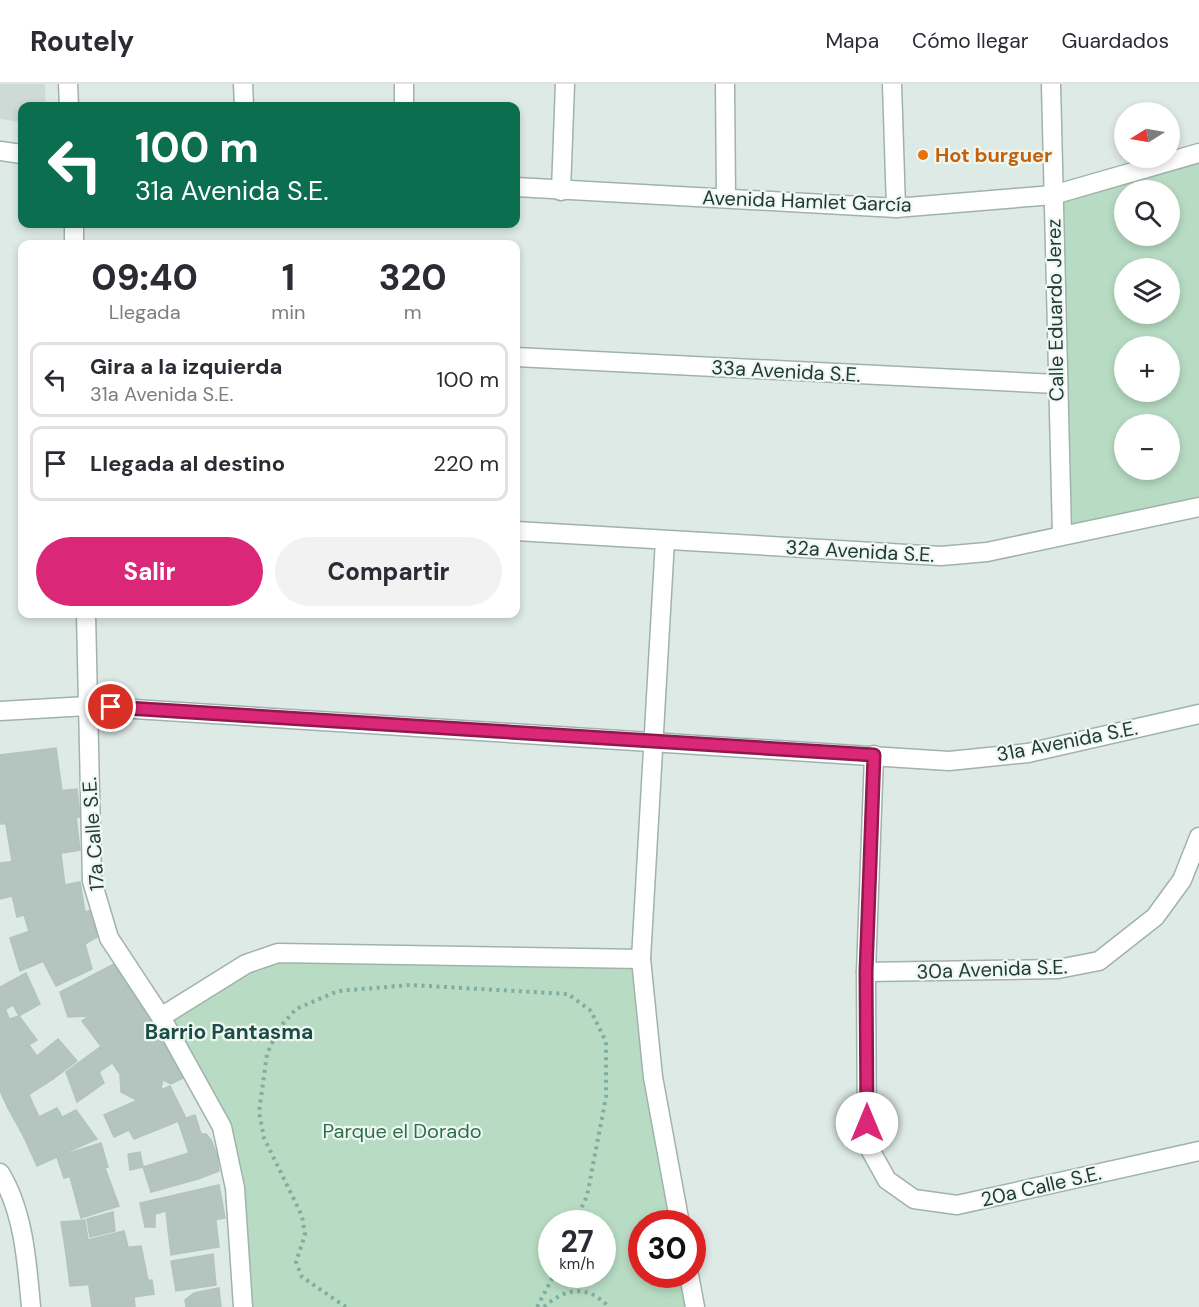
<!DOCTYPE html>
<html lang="es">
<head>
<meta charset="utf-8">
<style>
	body { margin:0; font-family:"DM Sans",sans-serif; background:#f2f2f3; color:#2b2b33; height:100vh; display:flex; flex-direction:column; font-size:22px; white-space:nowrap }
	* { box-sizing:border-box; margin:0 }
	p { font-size:20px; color:#7c7c81 }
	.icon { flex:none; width:33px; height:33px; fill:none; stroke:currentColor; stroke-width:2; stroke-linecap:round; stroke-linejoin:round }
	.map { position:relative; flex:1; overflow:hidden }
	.details { position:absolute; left:18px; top:156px; width:502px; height:378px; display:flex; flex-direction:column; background:#fff; border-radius:12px; box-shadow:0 3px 9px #0003 }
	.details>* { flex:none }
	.top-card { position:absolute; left:18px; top:18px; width:502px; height:126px; border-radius:12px; box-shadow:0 3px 9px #0003; background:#0b6e4f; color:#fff; overflow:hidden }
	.needle { width:39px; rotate:259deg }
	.buttons { position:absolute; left:1114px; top:18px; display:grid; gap:12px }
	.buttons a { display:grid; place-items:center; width:66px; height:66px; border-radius:50%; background:#fff; box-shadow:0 3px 9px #0003; font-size:30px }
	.speed { position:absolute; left:538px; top:1126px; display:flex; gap:12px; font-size:30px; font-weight:700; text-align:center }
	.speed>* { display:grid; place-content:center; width:78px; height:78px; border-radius:50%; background:#fff; box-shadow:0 3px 9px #0003; line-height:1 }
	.speed small { font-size:15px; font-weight:400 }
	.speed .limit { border:9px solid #d22; background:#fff; color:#111 }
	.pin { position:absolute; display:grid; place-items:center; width:51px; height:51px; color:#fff; margin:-26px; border:3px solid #fff; border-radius:50%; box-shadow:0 2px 6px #0007 }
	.me { position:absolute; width:66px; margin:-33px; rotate:0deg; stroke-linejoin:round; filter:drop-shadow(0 0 4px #0008) }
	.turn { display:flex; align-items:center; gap:21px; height:126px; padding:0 18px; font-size:27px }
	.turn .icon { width:78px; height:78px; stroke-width:2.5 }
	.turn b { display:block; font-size:42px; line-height:51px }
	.eta { display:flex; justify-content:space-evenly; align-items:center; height:102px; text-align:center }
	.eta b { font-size:36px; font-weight:800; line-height:42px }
	.primary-button { display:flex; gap:12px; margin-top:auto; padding:12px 18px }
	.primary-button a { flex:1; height:69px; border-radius:36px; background:#db2777; color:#fff; font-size:24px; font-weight:800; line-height:69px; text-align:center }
	.primary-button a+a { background:#f2f2f3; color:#2b2b33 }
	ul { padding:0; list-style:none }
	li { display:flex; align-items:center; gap:18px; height:75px; margin:0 12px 9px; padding:0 6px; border:3px solid #e1e1e2; border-radius:12px }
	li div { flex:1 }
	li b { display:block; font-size:22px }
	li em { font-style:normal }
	header { display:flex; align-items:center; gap:36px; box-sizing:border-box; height:84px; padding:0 30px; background:#fff; border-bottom:2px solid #e1e1e2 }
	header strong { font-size:28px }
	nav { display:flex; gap:33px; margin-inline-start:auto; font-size:21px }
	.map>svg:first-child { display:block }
</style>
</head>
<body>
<header>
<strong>Routely</strong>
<nav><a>Mapa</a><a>Cómo llegar</a><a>Guardados</a></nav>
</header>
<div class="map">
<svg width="1199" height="1223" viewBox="0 0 1199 1223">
	<rect width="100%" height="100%" fill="#deeae6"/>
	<!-- built -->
	<polygon fill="#cddad5" points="0,0 45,0 46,22 22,22 22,38 0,35"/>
	<!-- green -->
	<g fill="#b7dcc3" fill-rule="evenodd">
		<path d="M1199,69V423L1062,451L1053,111ZM1125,106H1170V152H1125ZM1125,184H1170V230H1125ZM1125,262H1170V308H1125ZM1125,340H1170V386H1125Z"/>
		<path d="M278,869L641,875L680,1140H642V1191H689L695,1223H243L222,1043L161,933ZM552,1140H603V1191H552Z"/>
	</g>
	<!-- building -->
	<g fill="#b4c5bf" stroke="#b1c4bd" stroke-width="1.5">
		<polygon points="56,664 62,706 0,712 0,671"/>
		<polygon points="77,705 80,733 1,740 0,712"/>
		<polygon points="76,733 80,766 12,777 6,741"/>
		<polygon points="61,770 65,802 29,808 27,790 19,792 17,777"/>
		<polygon points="17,777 19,792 27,790 29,808 0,815 0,779"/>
		<polygon points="80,798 85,828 29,847 24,831 17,833 12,811"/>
		<polygon points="91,826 102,850 85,860 20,887 10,854"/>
		<polygon points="85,860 92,885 56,902 43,877"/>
		<polygon points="114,880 129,904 89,932 68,933 60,908"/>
		<polygon points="26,889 40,920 19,932 13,921 6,925 0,913 0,903"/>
		<polygon points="129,904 151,930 103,965 82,937"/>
		<polygon points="0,913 9,934 0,938"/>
		<polygon points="151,930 170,962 157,971 165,983 161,1006 138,1017 121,1008 120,990 103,965"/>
		<polygon points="19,932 37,956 0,978 0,938"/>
		<polygon points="58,955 77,977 53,995 37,972"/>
		<polygon points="29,961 53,995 8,1024 0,1007 0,979"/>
		<polygon points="170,962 185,993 171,1000 163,996 165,983 157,971"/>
		<polygon points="100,963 112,979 99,988 104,999 77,1018 66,988"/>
		<polygon points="170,1002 186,1034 134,1055 129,1046 114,1053 104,1031"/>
		<polygon points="29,1011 39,1033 57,1024 62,1033 24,1053 8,1024"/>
		<polygon points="76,1026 97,1055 37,1082 24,1053"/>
		<polygon points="195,1031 201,1050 206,1050 211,1056 217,1071 219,1087 198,1095 178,1037"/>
		<polygon points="101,1059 108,1083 64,1094 57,1073"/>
		<polygon points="140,1068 143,1083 130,1086 128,1070"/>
		<polygon points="189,1069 198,1095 151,1108 143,1083"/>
		<polygon points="105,1084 119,1122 81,1134 70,1093"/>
		<polygon points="219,1101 225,1134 168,1145 166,1127 155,1130 155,1143 145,1143 140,1119"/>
		<polygon points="113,1128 115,1147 90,1153 87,1135"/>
		<polygon points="85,1136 88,1156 124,1147 128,1163 66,1170 61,1138"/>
		<polygon points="216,1137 219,1163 171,1171 168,1145"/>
		<polygon points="141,1162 148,1196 70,1202 66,1170"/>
		<polygon points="213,1170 216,1201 176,1207 171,1177"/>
		<polygon points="152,1196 154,1210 134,1213 135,1223 92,1223 89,1202"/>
		<polygon points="219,1204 221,1223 186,1223 185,1216 194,1209"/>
	</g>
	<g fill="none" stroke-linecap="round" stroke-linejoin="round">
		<!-- street casing -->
		<g stroke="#a1b2ad" stroke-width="21">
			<g id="street">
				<polyline points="68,0 69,22"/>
				<polyline points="243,0 244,22"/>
				<polyline points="404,0 404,22"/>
				<polyline points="725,0 726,113"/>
				<polyline points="892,0 896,124"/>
				<polyline points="1051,0 1062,451"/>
				<polyline points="0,67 22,70"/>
				<polyline points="516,103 896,124 1053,111 1199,69"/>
				<polyline points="561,107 565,0"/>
				<polyline points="74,160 74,140"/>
				<polyline points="516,273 1056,300"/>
				<polyline points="516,447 941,472 987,468 1199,423"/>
				<polyline points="665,456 641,875 653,993 680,1140"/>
				<polyline points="86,530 92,797 109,854 161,933 222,1043 235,1104 243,1223"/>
				<polyline points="0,627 87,622 949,677 1028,669 1199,630"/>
				<polyline points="874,671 866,888 867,1060 887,1096 914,1115 957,1121 1199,1067"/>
				<polyline points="866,888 1058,885 1099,877 1155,833 1182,796 1199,753"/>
				<polyline points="161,933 246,880 278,869 641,875"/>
				<path d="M0,1089C24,1128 27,1179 31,1223"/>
				<polyline points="689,1191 695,1223"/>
			</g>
		</g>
		<!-- path -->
		<g stroke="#7eaea2" stroke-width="4" stroke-dasharray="3 4.5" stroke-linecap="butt">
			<polyline points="346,1223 302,1193 296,1178 305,1151 302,1132 264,1054 259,1028 267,970 279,944 296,925 338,907 410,901 568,910 591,927 606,958 606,1013 587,1112 574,1140"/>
			<polyline points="537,1223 554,1191"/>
			<path d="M544,1223C566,1203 588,1201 609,1223"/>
		</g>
		<!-- street -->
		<use href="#street" stroke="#fff" stroke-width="18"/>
	</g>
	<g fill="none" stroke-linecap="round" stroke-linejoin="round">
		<!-- route casing -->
		<g stroke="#8e194d" stroke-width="15">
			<polyline id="route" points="111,623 874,671 866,888 867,1039"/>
		</g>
		<!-- route -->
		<use href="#route" stroke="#db2777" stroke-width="10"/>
	</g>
	<!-- markers -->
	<circle fill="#e8710a" stroke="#eff7f3" stroke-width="2" cx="923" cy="71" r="6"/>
	<g text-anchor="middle" stroke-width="4.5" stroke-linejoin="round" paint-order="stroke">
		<!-- food labels -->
		<g font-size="20" font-weight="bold" fill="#c56008" stroke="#eff7f3" text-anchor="start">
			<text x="935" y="78">Hot burguer</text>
		</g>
		<!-- street labels -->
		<g font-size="20" fill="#203a35" stroke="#eff7f3">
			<text transform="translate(807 117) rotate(2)" y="7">Avenida Hamlet García</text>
			<text transform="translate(1055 226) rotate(-91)" y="7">Calle Eduardo Jerez</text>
			<text transform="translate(786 287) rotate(3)" y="7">33a Avenida S.E.</text>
			<text transform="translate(860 467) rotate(3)" y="7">32a Avenida S.E.</text>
			<text transform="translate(1067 657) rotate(-11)" y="7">31a Avenida S.E.</text>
			<text transform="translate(93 750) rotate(-94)" y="7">17a Calle S.E.</text>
			<text transform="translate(992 885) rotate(-2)" y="7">30a Avenida S.E.</text>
			<text transform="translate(1041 1102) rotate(-13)" y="7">20a Calle S.E.</text>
		</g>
		<!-- park labels -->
		<g font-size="20" fill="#2a714a" stroke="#eff7f3">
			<text x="402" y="1054">Parque el Dorado</text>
		</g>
		<!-- neighbourhood labels -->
		<g font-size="21" font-weight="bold" fill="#1c4c43" stroke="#eff7f3">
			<text x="229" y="955">Barrio Pantasma</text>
		</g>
	</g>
</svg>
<div class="buttons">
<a><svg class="needle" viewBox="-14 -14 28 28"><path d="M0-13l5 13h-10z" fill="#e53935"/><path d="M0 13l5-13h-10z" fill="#7c7c81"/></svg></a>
<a><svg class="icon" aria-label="search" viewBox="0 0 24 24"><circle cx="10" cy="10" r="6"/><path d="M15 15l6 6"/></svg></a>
<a><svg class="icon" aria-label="layers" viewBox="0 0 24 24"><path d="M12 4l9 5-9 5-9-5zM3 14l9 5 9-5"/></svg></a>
<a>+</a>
<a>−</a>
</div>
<div class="speed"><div>27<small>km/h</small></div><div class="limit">30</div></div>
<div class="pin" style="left:111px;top:623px;background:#d93025"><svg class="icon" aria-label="arrive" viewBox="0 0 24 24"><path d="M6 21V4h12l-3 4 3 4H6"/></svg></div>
<svg class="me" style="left:867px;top:1039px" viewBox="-20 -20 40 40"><circle r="19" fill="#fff"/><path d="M0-13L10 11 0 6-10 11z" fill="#db2777"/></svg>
<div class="top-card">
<div class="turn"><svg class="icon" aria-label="left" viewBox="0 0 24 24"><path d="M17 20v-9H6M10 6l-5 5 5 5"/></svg><div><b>100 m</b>31a Avenida S.E.</div></div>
</div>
<section class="details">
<div class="eta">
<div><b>09:40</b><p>Llegada</p></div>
<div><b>1</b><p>min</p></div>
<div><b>320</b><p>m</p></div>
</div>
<ul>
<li><svg class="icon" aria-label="left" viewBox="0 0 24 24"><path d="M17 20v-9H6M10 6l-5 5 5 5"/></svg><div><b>Gira a la izquierda</b><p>31a Avenida S.E.</p></div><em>100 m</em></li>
<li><svg class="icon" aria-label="arrive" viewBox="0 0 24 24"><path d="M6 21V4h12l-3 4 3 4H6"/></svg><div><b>Llegada al destino</b></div><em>220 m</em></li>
</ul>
<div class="primary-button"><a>Salir</a><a>Compartir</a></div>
</section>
</div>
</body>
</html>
